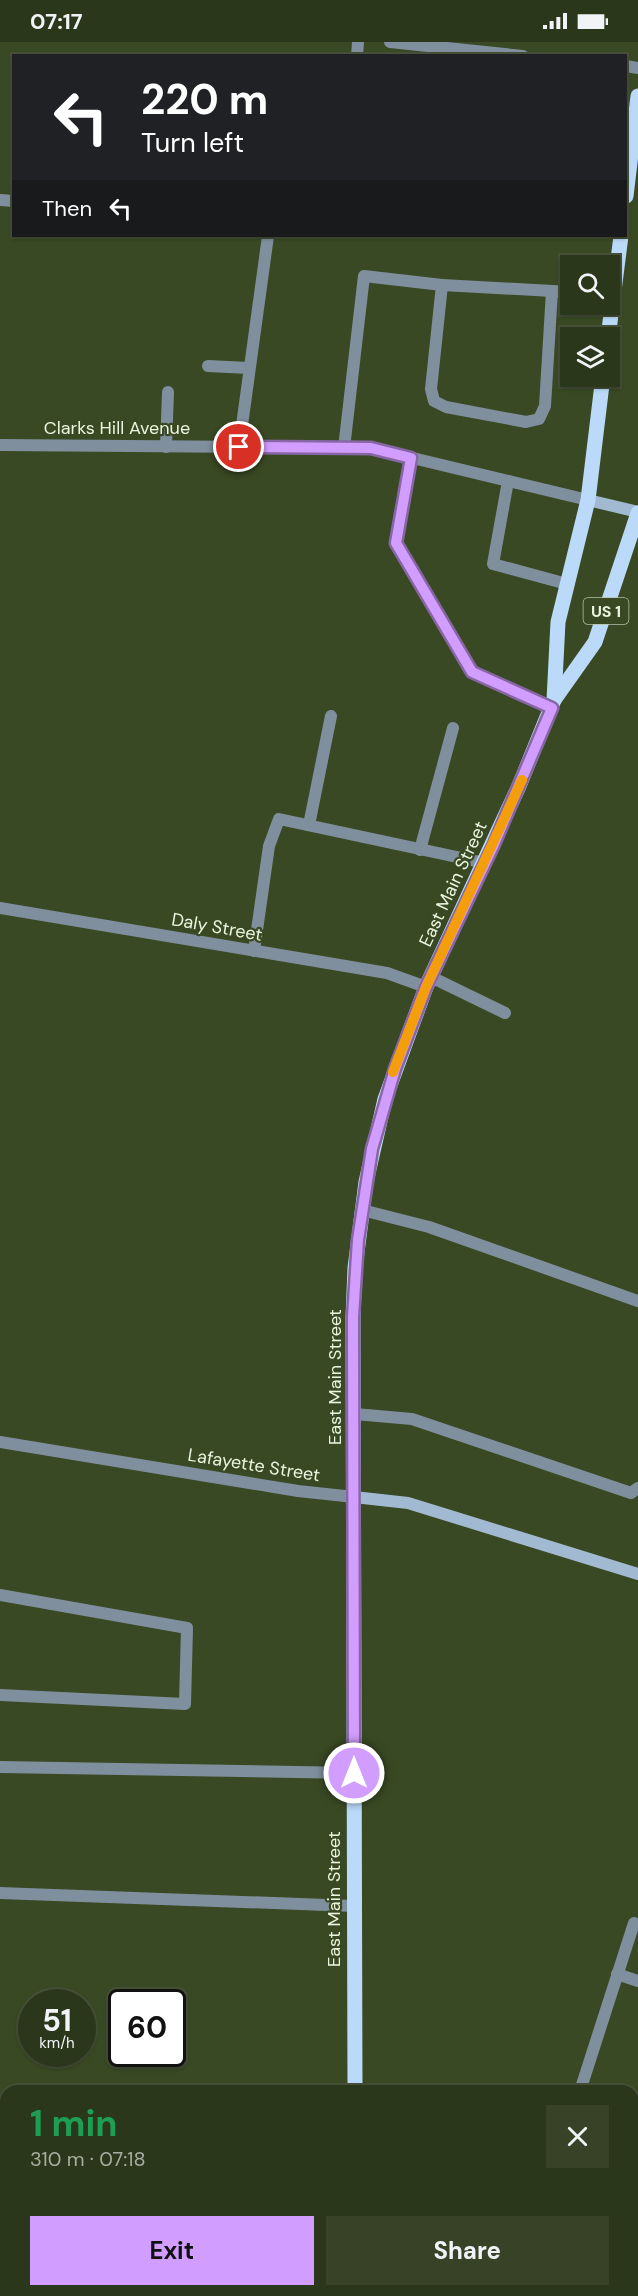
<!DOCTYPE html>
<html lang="en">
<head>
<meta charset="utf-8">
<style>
	body { margin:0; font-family:"DM Sans",sans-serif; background:#374227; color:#f1f3f6; height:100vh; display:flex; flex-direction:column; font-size:22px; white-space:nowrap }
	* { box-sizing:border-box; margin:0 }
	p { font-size:20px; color:#a6aca2 }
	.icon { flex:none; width:33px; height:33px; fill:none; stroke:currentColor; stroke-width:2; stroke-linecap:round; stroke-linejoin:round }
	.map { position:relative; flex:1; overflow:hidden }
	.drawer { position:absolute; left:0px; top:2043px; width:639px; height:212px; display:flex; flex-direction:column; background:#2b371a; border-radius:18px 18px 0 0; box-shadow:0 2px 4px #0004,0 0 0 2px #475139 }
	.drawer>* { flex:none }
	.banner { position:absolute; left:12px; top:12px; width:615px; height:183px; border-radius:0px; box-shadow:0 2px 4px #0004,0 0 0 2px #475139; background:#202124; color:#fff; overflow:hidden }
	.tools { position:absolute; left:560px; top:213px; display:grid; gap:12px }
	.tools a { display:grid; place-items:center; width:60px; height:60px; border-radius:0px; background:#2b371a; box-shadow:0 2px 4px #0004,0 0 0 2px #475139; font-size:30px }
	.speed { position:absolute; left:18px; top:1947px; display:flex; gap:12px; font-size:30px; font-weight:700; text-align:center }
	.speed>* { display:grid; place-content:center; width:78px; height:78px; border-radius:50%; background:#2b371a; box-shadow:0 2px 4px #0004,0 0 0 2px #475139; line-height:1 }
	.speed small { font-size:15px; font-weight:400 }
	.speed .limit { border:3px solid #111; border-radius:9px; background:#fff; color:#111 }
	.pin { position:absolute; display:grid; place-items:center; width:51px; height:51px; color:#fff; margin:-26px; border:3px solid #fff; border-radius:50%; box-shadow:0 2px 6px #0007 }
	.me { position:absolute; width:66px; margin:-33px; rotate:0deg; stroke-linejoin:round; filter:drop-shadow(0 0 4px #0008) }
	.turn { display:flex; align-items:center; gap:21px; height:126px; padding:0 30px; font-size:27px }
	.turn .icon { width:78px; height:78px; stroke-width:2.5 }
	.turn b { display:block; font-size:42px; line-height:51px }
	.then { display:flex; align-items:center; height:57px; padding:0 30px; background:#0003; gap:12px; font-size:22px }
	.round { display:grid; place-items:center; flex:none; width:63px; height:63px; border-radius:0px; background:#374227 }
	.headline { display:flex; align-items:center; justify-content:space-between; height:102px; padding:0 30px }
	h1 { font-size:36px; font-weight:700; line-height:45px; color:#1e9e55 }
	.action { display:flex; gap:12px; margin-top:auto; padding:12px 30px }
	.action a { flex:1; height:69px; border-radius:0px; background:#d19dfe; color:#111; font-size:24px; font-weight:700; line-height:69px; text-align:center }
	.action a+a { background:#374227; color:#f1f3f6 }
	.status { display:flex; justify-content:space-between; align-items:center; height:42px; padding:0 30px; background:#2b371a; direction:ltr }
	.status svg { height:16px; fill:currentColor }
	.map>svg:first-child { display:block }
</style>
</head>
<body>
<div class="status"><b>07:17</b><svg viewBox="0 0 49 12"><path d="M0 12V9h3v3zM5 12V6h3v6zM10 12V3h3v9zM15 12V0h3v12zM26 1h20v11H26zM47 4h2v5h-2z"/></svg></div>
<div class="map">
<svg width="638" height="2254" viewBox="0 0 638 2254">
	<rect width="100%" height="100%" fill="#394923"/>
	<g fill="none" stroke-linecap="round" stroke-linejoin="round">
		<!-- lane -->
		<g stroke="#808f9e" stroke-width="12">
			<polyline points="357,14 358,0"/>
			<polyline points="0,158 14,159"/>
			<polyline points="442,243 570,250"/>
			<polyline points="208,324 249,326"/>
			<polyline points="166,405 168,350"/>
			<polyline points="239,405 268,194"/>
			<polyline points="344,406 364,234 442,243 431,347 434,359 446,365 526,380 539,377 545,364 552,249"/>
			<polyline points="411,416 396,501 472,630 552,666"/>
			<polyline points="508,439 493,522 567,542"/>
			<polyline points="309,783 331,674"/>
			<polyline points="420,808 453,686"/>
			<polyline points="254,909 269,804 279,777 485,821"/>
			<polyline points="431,935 505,971"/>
			<polyline points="362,1168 429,1185 638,1259"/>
			<polyline points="355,1372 412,1377 631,1451 638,1446"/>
			<polyline points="0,1553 187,1586 185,1662 0,1653"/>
			<polyline points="0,1725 354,1731"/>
			<polyline points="0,1851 353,1864"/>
			<polyline points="617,1932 638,1939"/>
			<polyline points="580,2049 634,1881"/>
		</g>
		<!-- street -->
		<g stroke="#808f9e" stroke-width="12">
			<polyline points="390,0 523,14"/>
			<polyline points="626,24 638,26"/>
			<polyline points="0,403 371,406 588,458"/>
			<polyline points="0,866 387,931 426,945"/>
			<polyline points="0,1400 298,1449 354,1455"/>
			<polyline points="633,2177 638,2178"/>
		</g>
		<!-- secondary -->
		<g stroke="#a1bad1" stroke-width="12">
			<polyline points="588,458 638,470"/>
			<polyline points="354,1455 408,1461 638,1532"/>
			<polyline points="0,2074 6,2085"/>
			<polyline points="103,2248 107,2254"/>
		</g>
		<!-- primary -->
		<g stroke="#bbdaf9" stroke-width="15">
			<polyline points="626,154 638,54"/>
			<polyline points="608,296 621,194"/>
			<polyline points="554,658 595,600 638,471"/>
			<polyline points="355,2049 353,1275 355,1226 366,1140 385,1057 426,945 519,744 554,658 558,580 588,458 603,334"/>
			<polyline points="358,2248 358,2254"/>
		</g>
		<!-- rail -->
		<polyline stroke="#a0ac90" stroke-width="4.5" stroke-dasharray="3 6" stroke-linecap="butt" points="0,2242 8,2254"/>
	</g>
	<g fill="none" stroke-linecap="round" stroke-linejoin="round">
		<!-- route casing -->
		<g stroke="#8866a5" stroke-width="15">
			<polyline id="route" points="239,405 371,406 411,416 396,501 472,630 552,666 494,802 426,945 395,1027 372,1107 358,1198 353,1275 354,1731"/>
		</g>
		<!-- route -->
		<use href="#route" stroke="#d19dfe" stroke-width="10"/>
		<!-- slow -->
		<polyline stroke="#f59e0b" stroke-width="10" points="393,1030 426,945 522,738"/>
	</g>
	<g text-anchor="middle" stroke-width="4.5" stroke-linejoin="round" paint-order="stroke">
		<!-- shield labels -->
		<rect fill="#394923" stroke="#b5c1a6" stroke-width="1.5" x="583.5" y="556" width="45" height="26" rx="4.5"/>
		<g font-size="16" font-weight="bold" fill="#eaf4de">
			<text x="606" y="575">US 1</text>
		</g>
		<!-- street labels -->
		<g font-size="18" fill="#eaf4de" stroke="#394923">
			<text x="117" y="392">Clarks Hill Avenue</text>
			<text transform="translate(453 842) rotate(-65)" y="6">East Main Street</text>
			<text transform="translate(217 885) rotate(10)" y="6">Daly Street</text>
			<text transform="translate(335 1335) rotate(-90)" y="6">East Main Street</text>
			<text transform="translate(254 1423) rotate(9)" y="6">Lafayette Street</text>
			<text transform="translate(334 1857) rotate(-90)" y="6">East Main Street</text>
		</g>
	</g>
</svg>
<div class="tools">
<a><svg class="icon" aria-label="search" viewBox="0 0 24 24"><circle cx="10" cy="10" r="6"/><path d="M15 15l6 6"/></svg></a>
<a><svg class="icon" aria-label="layers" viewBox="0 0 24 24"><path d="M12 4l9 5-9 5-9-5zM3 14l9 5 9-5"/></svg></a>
</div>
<div class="speed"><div>51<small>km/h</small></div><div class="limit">60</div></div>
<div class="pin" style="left:239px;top:405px;background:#d93025"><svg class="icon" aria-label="arrive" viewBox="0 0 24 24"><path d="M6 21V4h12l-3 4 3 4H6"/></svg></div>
<svg class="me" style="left:354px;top:1731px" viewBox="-20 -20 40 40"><circle r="17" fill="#d19dfe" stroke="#fff" stroke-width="3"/><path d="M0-11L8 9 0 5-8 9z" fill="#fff"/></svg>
<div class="banner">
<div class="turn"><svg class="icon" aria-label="left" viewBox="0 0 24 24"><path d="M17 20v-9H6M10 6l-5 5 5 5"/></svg><div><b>220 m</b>Turn left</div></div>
<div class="then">Then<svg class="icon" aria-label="left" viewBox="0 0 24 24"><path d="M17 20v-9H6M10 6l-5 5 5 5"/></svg></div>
</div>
<section class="drawer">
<div class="headline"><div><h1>1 min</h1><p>310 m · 07:18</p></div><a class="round"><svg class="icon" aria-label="close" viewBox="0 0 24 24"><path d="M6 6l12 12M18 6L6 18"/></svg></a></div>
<div class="action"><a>Exit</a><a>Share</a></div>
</section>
</div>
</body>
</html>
